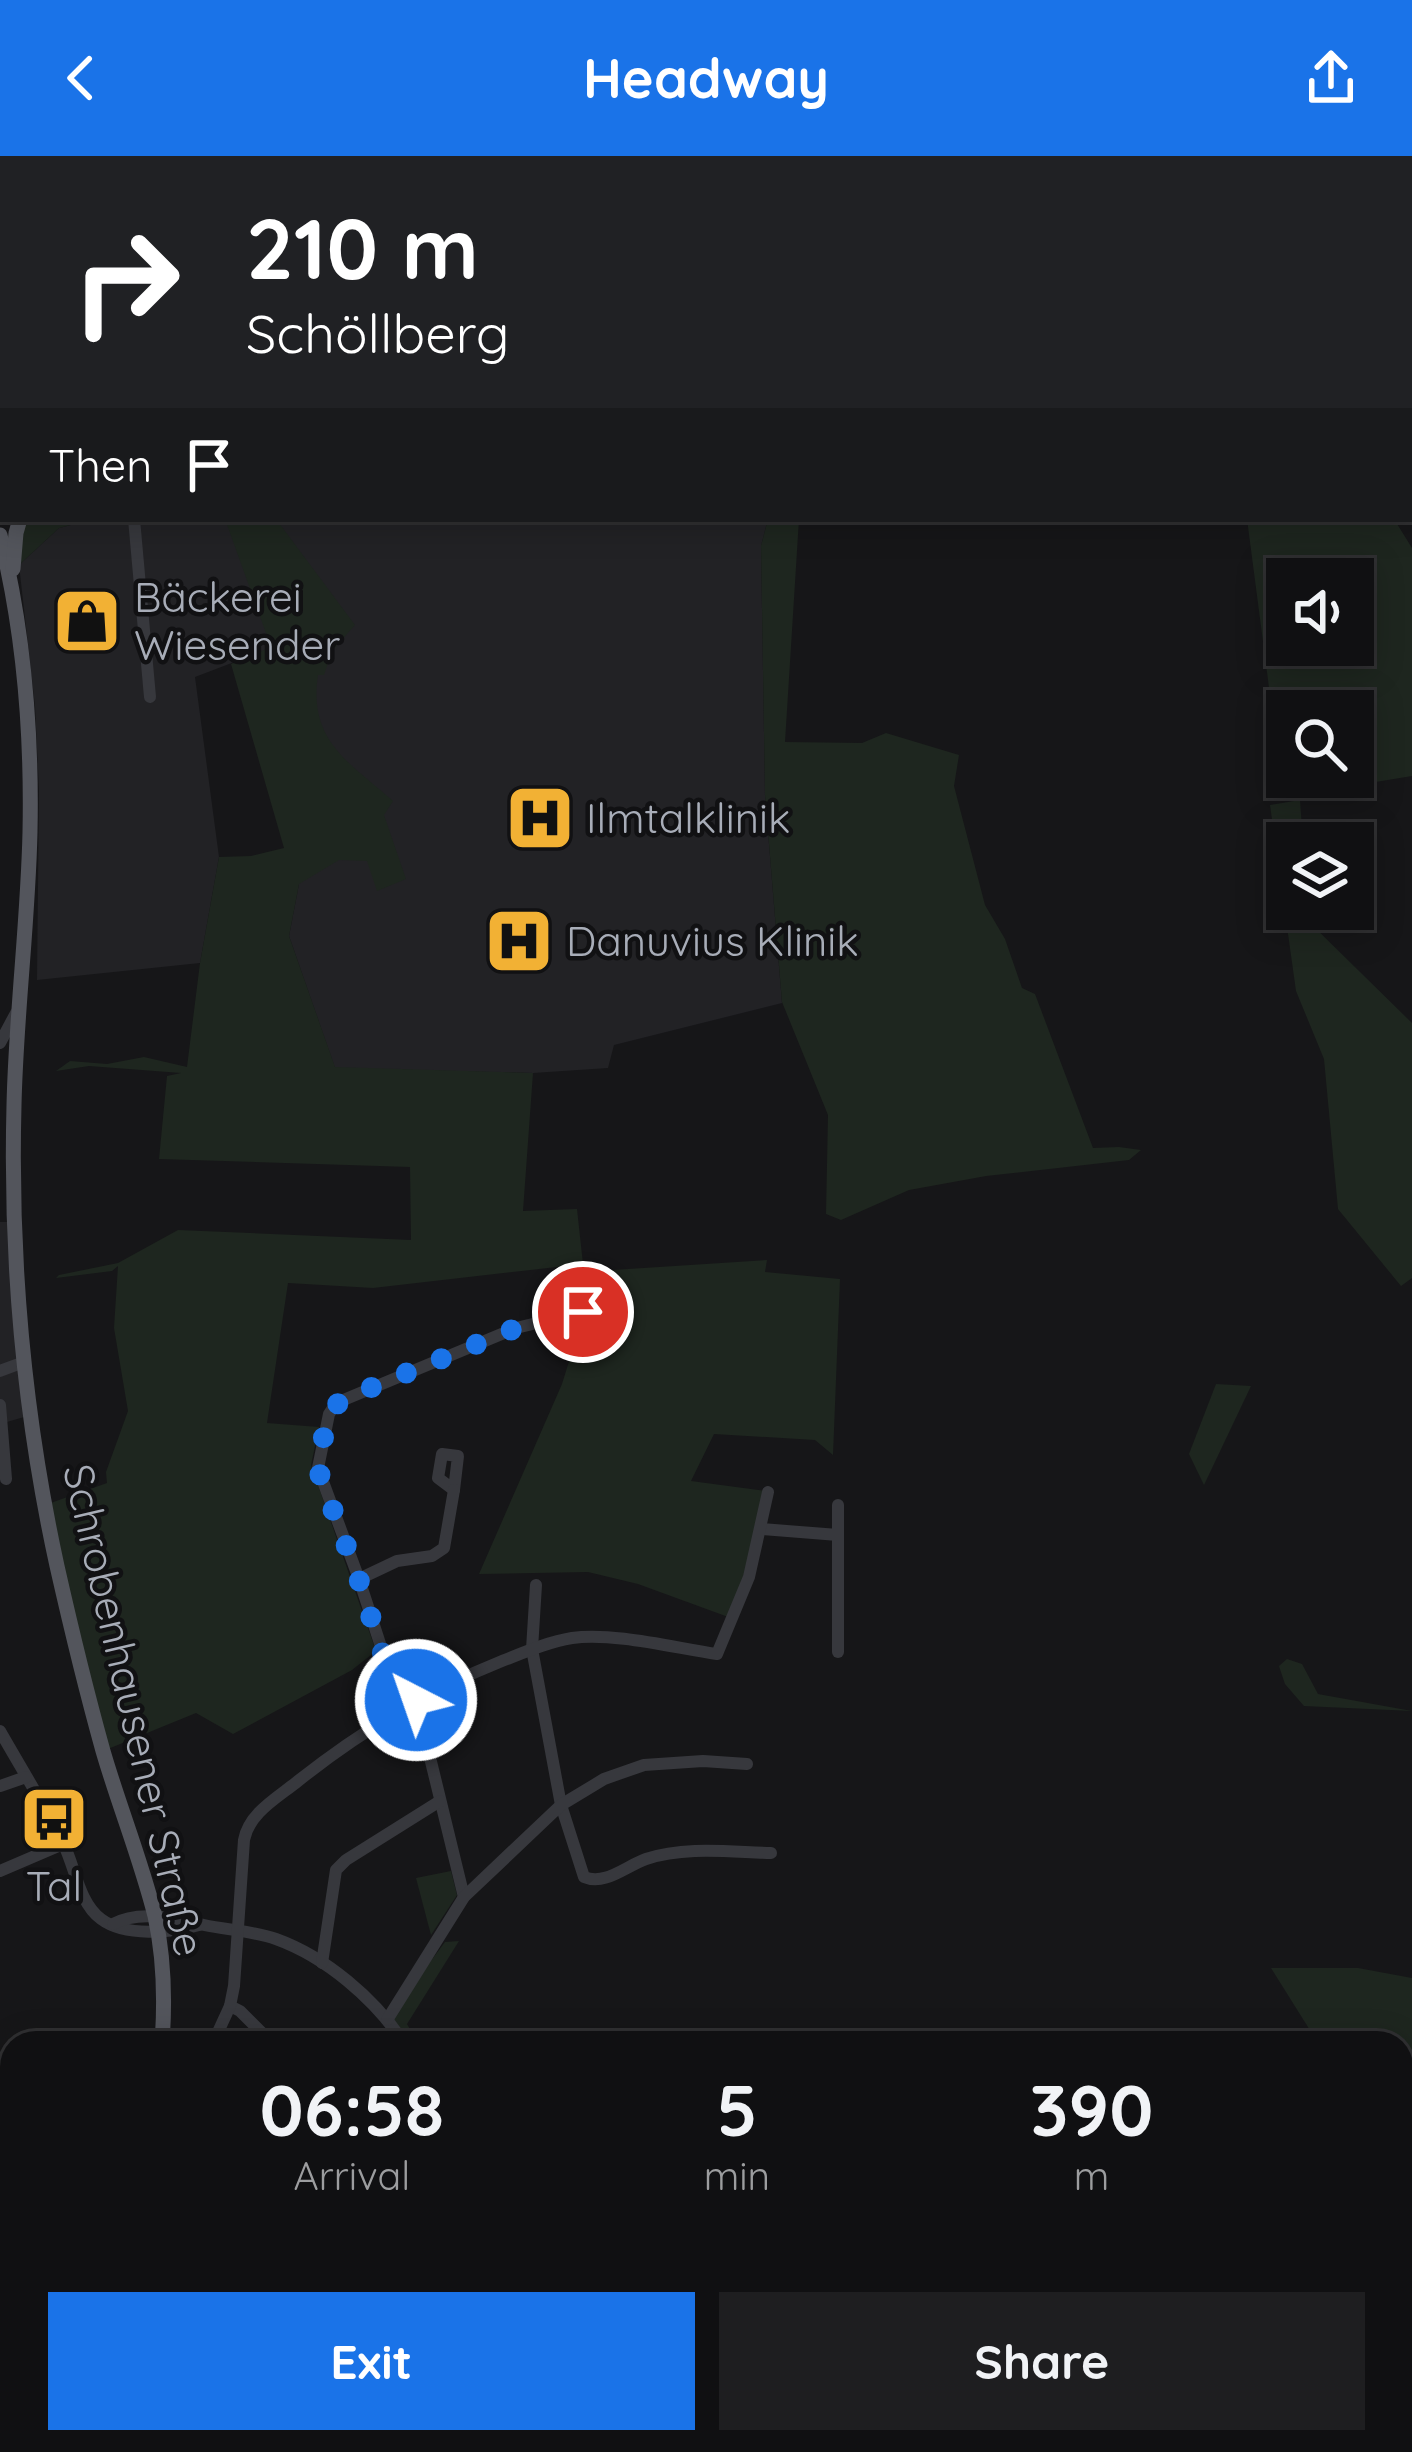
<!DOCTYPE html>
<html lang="en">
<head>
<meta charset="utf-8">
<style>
	body { margin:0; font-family:Quicksand,sans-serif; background:#1e1e20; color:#f1f3f6; height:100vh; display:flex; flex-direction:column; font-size:45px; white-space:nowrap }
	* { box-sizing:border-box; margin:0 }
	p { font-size:39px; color:#9c9d9f }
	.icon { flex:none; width:66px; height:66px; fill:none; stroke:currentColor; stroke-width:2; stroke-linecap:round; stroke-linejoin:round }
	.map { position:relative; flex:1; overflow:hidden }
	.details { position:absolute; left:0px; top:1875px; width:1413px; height:423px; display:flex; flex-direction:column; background:#101012; border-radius:36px 36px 0 0; box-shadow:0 6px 30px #0003,0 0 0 3px #303032 }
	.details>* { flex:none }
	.top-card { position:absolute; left:0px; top:0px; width:1413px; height:366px; box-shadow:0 6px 30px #0003,0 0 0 3px #303032; background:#202124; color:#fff; overflow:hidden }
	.controls { position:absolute; left:1266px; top:402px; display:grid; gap:24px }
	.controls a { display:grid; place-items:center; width:108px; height:108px; border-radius:0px; background:#101012; box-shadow:0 6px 30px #0003,0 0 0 3px #303032; font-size:60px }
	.pin { position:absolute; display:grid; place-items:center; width:102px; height:102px; color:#fff; margin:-51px; border:6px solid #fff; border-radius:50%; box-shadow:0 3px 12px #0007 }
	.me { position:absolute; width:132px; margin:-66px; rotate:319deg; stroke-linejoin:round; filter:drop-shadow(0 0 9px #0008) }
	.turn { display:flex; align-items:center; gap:42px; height:252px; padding:0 48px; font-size:54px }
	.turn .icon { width:156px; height:156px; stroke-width:2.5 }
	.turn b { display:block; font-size:84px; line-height:102px }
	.then { display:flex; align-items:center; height:114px; padding:0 48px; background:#0003; gap:24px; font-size:45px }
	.eta { display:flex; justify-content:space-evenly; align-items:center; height:204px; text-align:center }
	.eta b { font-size:72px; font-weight:800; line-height:84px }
	.primary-button { display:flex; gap:24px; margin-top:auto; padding:24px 48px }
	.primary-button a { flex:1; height:138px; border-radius:0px; background:#1a73e8; color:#fff; font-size:48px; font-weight:800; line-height:138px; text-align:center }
	.primary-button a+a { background:#1e1e20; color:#f1f3f6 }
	header { display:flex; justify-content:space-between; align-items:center; height:156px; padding:0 48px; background:#1a73e8; color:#fff; font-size:54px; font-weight:800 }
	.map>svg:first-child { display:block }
</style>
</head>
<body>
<header><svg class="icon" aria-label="back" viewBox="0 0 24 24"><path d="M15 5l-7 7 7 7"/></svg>Headway<svg class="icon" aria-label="share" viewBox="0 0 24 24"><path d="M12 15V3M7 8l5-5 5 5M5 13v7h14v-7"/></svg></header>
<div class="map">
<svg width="1412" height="2296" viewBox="0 0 1412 2296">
	<rect width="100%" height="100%" fill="#161618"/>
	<!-- built -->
	<g fill="#222225">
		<polygon points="0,0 163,0 163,3 3,3 3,322 0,320"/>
		<polygon points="93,363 768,363 761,390 765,639 782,847 614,889 608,912 533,917 335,912 289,780 299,728 271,492 195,521 219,701 200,807 37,824 39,634 35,550 19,409 59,372"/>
		<polygon points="0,1066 14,1066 31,1259 0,1268"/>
	</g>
	<!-- green -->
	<g fill="#1e261f" fill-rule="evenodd">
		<polygon points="25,363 93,363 59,372 19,409"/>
		<path d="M225,363H276L355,469L332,495L324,519H318C308,585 349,606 393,645L384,659L406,723L377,735L367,705L339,704L299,728L289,780L335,911L533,917L523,1055L577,1053L583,1108L373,1132L288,1127L267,1267L319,1271L311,1309L376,1495L352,1514L233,1578L196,1557L103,1595L45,1349L107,1327L106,1316L128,1255L114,1172L118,1110L112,1115L56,1122L59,1119L118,1107L178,1074L411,1084L410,1011L159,1003L167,920L181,917L89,910L56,915L70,905L107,908L144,901L187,911L200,807L219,701L251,700L284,692L231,508L271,491Z"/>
		<polygon points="768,363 799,363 785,586 862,587 886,577 959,599 954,630 985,749 1005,783 1022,832 1035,838 1093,992 1119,991 1141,994 1129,1004 986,1020 909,1034 841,1064 826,1058 828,959 782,846 765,639 761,390"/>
		<path d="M1247,363H1394L1412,392V620L1309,637L1282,631ZM1287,423H1353V489H1348L1350,494L1348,501L1331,504L1308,489H1287ZM1287,555H1353V621H1287Z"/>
		<polygon points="1300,644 1303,687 1287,687 1287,753 1307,753 1308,765 1412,867 1412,1122 1401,1130 1338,1053 1324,903 1296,835 1270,649"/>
		<polygon points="767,1104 765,1116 840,1123 833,1299 815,1284 714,1278 691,1325 766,1335 759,1370 731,1462 638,1428 588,1416 479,1418 562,1228 597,1115"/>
		<polygon points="1216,1228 1251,1230 1204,1329 1189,1298"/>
		<polygon points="1287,1503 1302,1508 1318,1538 1412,1555 1304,1550 1285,1528 1279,1510"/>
		<polygon points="451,1715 457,1739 431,1779 416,1722"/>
		<polygon points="459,1785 407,1868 418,1887 406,1887 392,1866 407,1837 445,1786"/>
		<polygon points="1271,1812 1358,1812 1412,1822 1412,2102 1401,2063 1401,1887 1318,1887"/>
		<polygon points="0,2036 12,2047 12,2139 0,2152"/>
		<polygon points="12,2195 12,2286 152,2286 158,2296 0,2296 0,2203"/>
		<polygon points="1035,2286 1219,2286 1233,2296 1033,2296"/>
	</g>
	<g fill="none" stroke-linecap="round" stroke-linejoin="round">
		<!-- minor -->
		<g stroke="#37383d" stroke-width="12">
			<polyline points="639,0 657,3"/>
			<polyline points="100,3 100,0"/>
			<polyline points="446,3 447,0"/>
			<polyline points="1205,3 1206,0"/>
			<polyline points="1410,110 1412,110"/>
			<polyline points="0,341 3,341"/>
			<polyline points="0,358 3,357"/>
			<polyline points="134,363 150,541"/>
			<polyline points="0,887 16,857"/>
			<polyline points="0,1215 24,1206"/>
			<polyline points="0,1249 6,1323"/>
			<polygon points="442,1298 458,1300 454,1334 438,1322"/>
			<polyline points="761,1373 838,1379"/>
			<polyline points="359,1423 397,1405 432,1400 444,1392 454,1334"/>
			<path d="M536,1429L532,1493L561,1649L584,1721C605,1730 626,1710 646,1703C685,1690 730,1696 771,1697"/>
			<polyline points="838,1496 838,1349"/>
			<polyline points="416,1544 464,1741"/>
			<polyline points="401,1552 359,1423 318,1312 329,1258 335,1249 341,1245 516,1172 583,1156"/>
			<path d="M0,1575C21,1612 45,1650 64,1689C75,1711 79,1747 101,1763C125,1781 171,1777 199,1769"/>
			<polyline points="0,1630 26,1621"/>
			<polyline points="0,1715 63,1688"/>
			<path d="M113,1768C140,1753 176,1763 204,1769C228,1774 253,1775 276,1783C326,1801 375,1843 404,1887"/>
			<polyline points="322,1807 336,1714 346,1704 440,1645"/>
			<polyline points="230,1850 240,1855 272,1887"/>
			<polyline points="387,1864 464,1741 561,1649 604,1623 644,1609 703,1605 747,1608"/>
			<path d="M213,1887L230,1850L234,1830L244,1684C249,1657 277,1642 298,1625C361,1575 427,1535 502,1505C525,1496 548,1486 572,1482C613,1476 675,1492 717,1498L749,1421L768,1336"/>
			<polyline points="1401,2264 1412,2265"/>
			<polyline points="211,2286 217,2296"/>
			<polyline points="325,2286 331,2296"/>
			<polyline points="510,2286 513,2296"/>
			<polyline points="679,2286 680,2296"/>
			<polyline points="971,2296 972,2286"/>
		</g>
		<!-- major -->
		<g stroke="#53555c" stroke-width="15">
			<path d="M0,379C24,476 32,577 30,676C28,767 16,858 14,949C10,1103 24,1259 57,1410C71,1472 86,1534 103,1595C119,1650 141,1704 155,1760C164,1801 165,1846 162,1887"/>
			<polyline points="13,413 16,377 20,363"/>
			<polyline points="0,2194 12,2183"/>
		</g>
	</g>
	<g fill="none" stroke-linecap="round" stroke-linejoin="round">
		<!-- route -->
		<polyline stroke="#1a73e8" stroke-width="21" stroke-dasharray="0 37.8" points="416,1544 400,1552 359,1424 320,1319 318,1305 329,1258 341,1244 516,1172 583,1156"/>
	</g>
	<!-- icons -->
	<defs>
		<g id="shop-square" transform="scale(3.45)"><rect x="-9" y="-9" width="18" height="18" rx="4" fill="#f2b134" stroke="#111113"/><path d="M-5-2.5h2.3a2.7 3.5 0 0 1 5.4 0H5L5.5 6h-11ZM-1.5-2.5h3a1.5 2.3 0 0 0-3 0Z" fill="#111"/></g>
		<g id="hospital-square" transform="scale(3.45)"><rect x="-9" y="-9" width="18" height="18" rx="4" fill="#f2b134" stroke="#111113"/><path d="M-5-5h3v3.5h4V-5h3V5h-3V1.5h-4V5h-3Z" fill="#111"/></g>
		<g id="bus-square" transform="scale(3.45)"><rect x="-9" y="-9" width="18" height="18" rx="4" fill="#f2b134" stroke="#111113"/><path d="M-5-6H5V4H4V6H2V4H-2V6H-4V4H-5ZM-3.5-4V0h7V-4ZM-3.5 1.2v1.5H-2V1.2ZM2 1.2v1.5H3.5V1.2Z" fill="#111"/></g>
	</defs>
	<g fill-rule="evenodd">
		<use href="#shop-square" x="87" y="465"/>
		<use href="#hospital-square" x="540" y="662"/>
		<use href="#hospital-square" x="519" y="785"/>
		<use href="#bus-square" x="54" y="1663"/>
	</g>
	<g text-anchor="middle" stroke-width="9" stroke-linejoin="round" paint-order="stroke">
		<!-- poi labels -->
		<g font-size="42" fill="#a8adb8" stroke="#111113" text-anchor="start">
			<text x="134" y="456">Bäckerei<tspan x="134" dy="48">Wiesender</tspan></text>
			<text x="586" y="677">Ilmtalklinik</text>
			<text x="566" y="800">Danuvius Klinik</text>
			<text x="54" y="1745" text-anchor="middle">Tal</text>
		</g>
		<!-- street labels -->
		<g font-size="42" fill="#a8adb8" stroke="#111113">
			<text transform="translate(134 1554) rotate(77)" y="15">Schrobenhausener Straße</text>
		</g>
	</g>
</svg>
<div class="controls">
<a><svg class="icon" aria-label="sound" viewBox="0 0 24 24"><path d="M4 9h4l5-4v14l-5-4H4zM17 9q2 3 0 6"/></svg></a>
<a><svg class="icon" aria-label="search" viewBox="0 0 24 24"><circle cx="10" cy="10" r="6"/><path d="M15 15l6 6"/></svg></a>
<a><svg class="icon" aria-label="layers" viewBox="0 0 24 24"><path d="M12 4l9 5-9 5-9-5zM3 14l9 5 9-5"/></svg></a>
</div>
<div class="pin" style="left:583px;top:1156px;background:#d93025"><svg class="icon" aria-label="arrive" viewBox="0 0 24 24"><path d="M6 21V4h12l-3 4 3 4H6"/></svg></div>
<svg class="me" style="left:416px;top:1544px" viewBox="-20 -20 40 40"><circle r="17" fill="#1a73e8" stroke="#fff" stroke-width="3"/><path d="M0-11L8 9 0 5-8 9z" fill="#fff"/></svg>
<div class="top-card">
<div class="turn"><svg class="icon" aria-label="right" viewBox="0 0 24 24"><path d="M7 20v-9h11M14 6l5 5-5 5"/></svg><div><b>210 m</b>Schöllberg</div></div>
<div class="then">Then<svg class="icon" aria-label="arrive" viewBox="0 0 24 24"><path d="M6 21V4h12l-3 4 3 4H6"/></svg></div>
</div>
<section class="details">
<div class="eta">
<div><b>06:58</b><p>Arrival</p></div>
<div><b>5</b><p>min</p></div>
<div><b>390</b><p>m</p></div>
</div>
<div class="primary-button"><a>Exit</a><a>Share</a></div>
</section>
</div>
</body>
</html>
